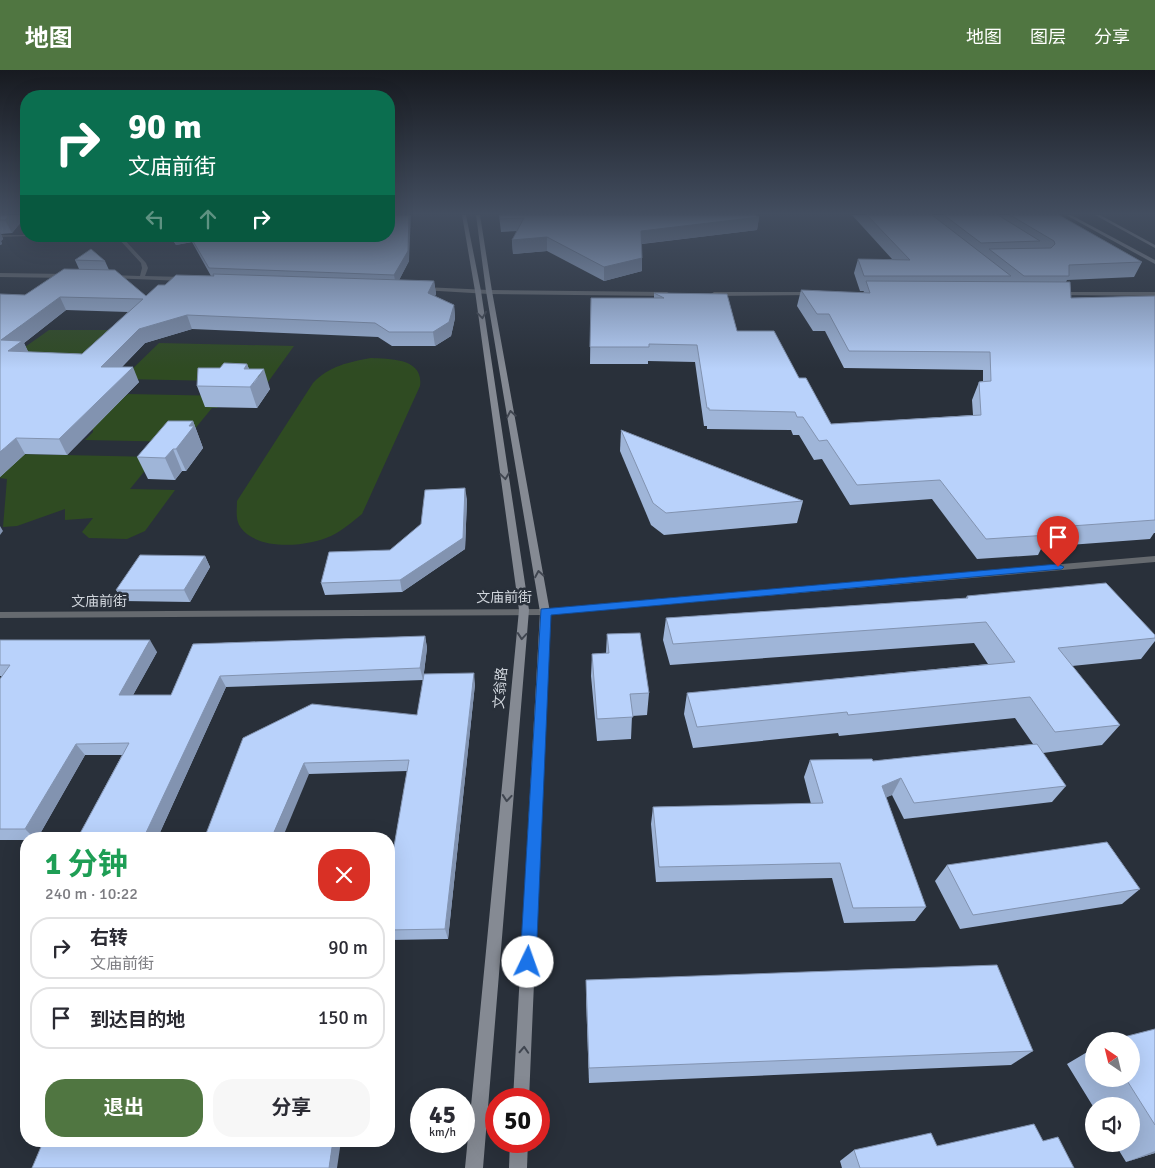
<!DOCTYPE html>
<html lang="zh">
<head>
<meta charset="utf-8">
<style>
	body { margin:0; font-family:Signika,"Noto Sans SC",sans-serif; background:#f7f7f7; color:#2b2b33; height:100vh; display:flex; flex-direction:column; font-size:19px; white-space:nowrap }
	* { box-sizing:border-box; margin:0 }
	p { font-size:16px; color:#7c7c81 }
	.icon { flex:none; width:28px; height:28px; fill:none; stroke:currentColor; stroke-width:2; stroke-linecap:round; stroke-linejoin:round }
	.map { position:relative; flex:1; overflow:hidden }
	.details { position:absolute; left:20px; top:762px; width:375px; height:315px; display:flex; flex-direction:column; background:#fff; border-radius:20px; box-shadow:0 5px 20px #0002 }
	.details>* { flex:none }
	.top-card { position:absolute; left:20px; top:20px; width:375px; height:152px; border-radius:20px; box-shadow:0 5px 20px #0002; background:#0b6e4f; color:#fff; overflow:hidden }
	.needle { width:32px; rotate:325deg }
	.fabs { position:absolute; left:1085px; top:962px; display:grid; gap:10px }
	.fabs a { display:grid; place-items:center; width:55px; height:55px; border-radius:50%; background:#fff; box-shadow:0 5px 20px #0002; font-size:25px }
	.speed { position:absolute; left:410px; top:1018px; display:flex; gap:10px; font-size:25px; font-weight:700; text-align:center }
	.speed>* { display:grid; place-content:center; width:65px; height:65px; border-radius:50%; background:#fff; box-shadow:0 5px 20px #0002; line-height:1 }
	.speed small { font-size:12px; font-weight:400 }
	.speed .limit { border:8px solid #d22; background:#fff; color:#111 }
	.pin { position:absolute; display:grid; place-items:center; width:42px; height:42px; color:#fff; margin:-51px -21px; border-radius:50% 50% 50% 0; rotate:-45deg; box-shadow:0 0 5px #0007 }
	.pin .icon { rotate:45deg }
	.me { position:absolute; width:55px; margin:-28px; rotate:3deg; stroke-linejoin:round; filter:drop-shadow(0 0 4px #0008) }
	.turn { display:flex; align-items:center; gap:18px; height:105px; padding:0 25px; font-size:22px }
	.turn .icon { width:65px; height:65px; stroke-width:2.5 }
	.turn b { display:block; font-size:35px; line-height:42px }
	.lanes { display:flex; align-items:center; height:48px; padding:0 25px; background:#0003; justify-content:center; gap:25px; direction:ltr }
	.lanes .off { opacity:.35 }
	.round { display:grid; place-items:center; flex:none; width:52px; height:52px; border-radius:20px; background:#f7f7f7 }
	.overview { display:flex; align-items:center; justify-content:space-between; height:85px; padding:0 25px }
	h1 { font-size:30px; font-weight:700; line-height:38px; color:#1e9e55 }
	.cta { display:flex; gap:10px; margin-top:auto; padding:10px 25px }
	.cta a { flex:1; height:58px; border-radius:20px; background:#507641; color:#fff; font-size:20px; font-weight:700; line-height:58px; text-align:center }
	.cta a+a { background:#f7f7f7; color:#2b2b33 }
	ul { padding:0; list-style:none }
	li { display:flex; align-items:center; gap:15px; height:62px; margin:0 10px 8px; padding:0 15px; border:2px solid #e1e1e2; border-radius:20px }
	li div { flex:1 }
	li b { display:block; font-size:19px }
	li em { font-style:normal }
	header { display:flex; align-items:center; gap:30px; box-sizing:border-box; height:70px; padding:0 25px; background:#507641; color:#fff }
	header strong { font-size:24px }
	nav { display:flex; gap:28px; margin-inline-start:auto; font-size:18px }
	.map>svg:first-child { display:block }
</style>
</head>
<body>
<header>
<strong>地图</strong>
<nav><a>地图</a><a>图层</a><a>分享</a></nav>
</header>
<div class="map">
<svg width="1155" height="1098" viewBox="0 0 1155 1098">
	<rect width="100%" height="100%" fill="#29303a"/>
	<!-- green -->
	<g fill="#2f4b22">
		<polygon points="49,260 121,260 81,292 18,282"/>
		<polygon points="159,273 294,276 268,312 122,309"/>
		<path d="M371,288C390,289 424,288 420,316L362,444C352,452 343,460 331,466C308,477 258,481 241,458C235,450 237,440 237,431L313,313C329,296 349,292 371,288Z"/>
		<polygon points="128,324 227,326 217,338 212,338 184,372 85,370 93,362 93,360 87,359"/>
		<polygon points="17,384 156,387 130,419 175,420 145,461 127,469 89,468 82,462 93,448 65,450 65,439 17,456 3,457 7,409 0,408 0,399"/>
	</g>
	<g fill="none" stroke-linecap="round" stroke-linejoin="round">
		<!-- street -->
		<g fill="#666a6f" fill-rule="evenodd">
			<polygon points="0,165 26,165 28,166 0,167"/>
			<polygon points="39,166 127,166 122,167 146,193 148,198 145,206 184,207 187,209 184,211 109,208 108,207 111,205 140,206 142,198 141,193 117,167"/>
			<polygon points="0,203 67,204 70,206 67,208 0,207"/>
			<polygon points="424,217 489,220 667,222 670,224 667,226 489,224 422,220 422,218"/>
			<polygon points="812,222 814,223 814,225 714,226 711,224 714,222"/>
			<polygon points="1059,222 1155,222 1155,226 1057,225 1057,223"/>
			<polygon points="1155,486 1155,492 545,545 0,548 0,542 545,539"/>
		</g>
		<!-- secondary -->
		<g fill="#858a93" fill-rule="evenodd">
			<polygon points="462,145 466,145 481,221 529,540 483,1098 465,1098 519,540 475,221"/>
			<polygon points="476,145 480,145 492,221 550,542 529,1029 513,1029 540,542 486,221"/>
			<polygon points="1066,145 1071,145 1155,190 1155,194"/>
			<polygon points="1095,145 1100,145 1155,175 1155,178"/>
			<polygon points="510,1071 528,1071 527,1098 509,1098"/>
		</g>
	</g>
	<!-- wall -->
	<g fill="#9fb5d8" fill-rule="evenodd">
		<polygon points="0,145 26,145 26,146 12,163 1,164 3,169 1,171 2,174 0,175"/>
		<polygon points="499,145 754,145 759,147 757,160 642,174 642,201 604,211 547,181 513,184 512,170 518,161 501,162"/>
		<polygon points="852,145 1059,145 1142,192 1134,207 1067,210 1066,212 1071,228 1155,226 1155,463 1154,463 1150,469 1042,477 1038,485 977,489 932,429 850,435 822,389 814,390 799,365 793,365 791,360 707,359 707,356 704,356 695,292 648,291 648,294 590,294 591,228 654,228 654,223 737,261 799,308 831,354 973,345 972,330 979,312 983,311 983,300 844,298 825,261 813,261 797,236 801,220 863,223 864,221 860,221 854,203 858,189 892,189"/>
		<path d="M170,166H389L409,191L399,210L434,211L436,224L435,226L454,235L455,248L451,266L435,276H392L378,267L192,259L145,273L122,297L139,312L67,385L25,384L0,407L25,225L79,199L75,190L105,191L109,200L146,226L165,215L211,206L192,172L176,175ZM66,240L128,242L82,284L28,282L24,273Z"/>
		<polygon points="247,294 249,299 270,319 257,338 205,337 197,316 220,298"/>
		<polygon points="193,351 203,378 186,401 182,401 175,410 148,409 137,387"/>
		<polygon points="621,360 803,431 797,453 664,465 651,455 620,381"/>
		<polygon points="467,429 465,479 402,522 325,525 321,513 390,480"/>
		<polygon points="205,486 210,497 190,532 123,531 116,520"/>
		<polygon points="967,526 1155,565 1155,571 1141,589 1072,596 1120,655 1102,675 1043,683 1066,716 1052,732 904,749 892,725 886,727 926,837 915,851 844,853 832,808 656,812 651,754 653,737 811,734 804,707 810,690 873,691 1033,674 1015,648 839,666 838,663 693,678 684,644 687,623 988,594 974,573 670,595 663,570 666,548 966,528"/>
		<polygon points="607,564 649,623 647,645 632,646 631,669 597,671 591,606 592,584 606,583"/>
		<polygon points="425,566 427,578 423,610 226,617 157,769 77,769 122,685 85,685 37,769 26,769 26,770 0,770 0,609 2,606 0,606 0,570 157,582 133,625 171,625 193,574"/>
		<polygon points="475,614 448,869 389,870 389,788 392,788 407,701 309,704 243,668 417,645"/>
		<polygon points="947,795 1140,819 1122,834 960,859 935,811"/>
		<polygon points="586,910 1033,981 1011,995 589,1013 586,927"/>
		<polygon points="1155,959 1155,1083 1126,1092 1115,1074 1131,1074 1131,1036 1094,1036 1094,1038 1067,994 1094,978 1094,1009 1131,1009"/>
		<polygon points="1043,1071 1074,1098 842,1098 840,1091 854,1080"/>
	</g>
	<!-- shaded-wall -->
	<g fill="#8293b0">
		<polygon points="9,145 26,145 26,146 12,163 5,150"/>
		<polygon points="409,145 411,145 409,191 396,216 394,205"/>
		<polygon points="759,147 757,160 640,174 641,161"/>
		<polygon points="0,162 3,169 1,171 2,174 0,175"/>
		<polygon points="173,166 190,166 192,172 176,175"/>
		<polygon points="547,167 547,181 513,184 512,170"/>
		<polygon points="642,188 642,201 604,211 604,197"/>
		<polygon points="434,211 436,224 430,236 428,223"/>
		<polygon points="60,227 66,240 24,273 30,285 9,284 1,270"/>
		<polygon points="454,235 455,248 451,266 435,276 433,262"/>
		<polygon points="187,245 192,259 145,273 108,311 101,297 139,259"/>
		<polygon points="247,294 254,313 264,299 270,319 257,338 244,299"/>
		<polygon points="133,297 139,312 67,385 59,369"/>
		<polygon points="193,351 203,378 186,401 176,379 189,356"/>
		<polygon points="16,368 25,384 0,407 0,382"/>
		<polygon points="173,379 182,401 175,410 165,388"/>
		<polygon points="465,418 467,429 465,479 402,522 400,510"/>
		<polygon points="0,456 3,461 0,465"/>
		<polygon points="205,486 210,497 190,532 184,520"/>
		<polygon points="425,566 427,578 423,610 420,598"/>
		<polygon points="150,570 157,582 127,636 119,625"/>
		<polygon points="474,603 475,614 448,869 445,859"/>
		<polygon points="220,606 226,617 157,769 143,769"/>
		<polygon points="76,674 85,685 37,769 35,769 25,759"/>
		<polygon points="304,693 309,704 282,769 271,769"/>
		<polygon points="901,708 892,725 874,733 882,716"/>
		<polygon points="333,1071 341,1071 337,1098 329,1098"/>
		<polygon points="1155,1081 1155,1083 1126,1092"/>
	</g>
	<!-- building -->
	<g fill="#b9d2fb" stroke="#8293b0" fill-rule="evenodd">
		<polygon points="0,145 9,145 5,150 0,150"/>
		<polygon points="389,145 409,145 408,181 394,205 209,198 190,166 389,166"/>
		<polygon points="500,145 754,145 759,147 641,161 642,188 604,197 547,167 512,170 524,148 500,149"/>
		<polygon points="867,145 932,145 1011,206 864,206 858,189 910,190"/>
		<polygon points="944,145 998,145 1040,171 981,173"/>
		<polygon points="1010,145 1059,145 1142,192 1069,195 1069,206 1024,206 989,179 1051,178 1055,174 1054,171"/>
		<polygon points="91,179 105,191 75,190"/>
		<path d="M64,199L115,200L146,226L158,215H165L176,205L214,206L213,204L434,211L428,223L454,235L449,252L433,262H389L375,253L187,245L139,259L101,297H133L59,369L16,368L0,382V224L25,225ZM60,227L143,229L82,284L8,281L22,271L1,270Z"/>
		<polygon points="866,211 1070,212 1071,228 1155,226 1155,450 1043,458 1049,465 986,469 940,410 857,415 827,370 819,371 803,347 797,347 795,342 709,340 709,338 707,338 697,275 649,274 649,277 590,277 591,228 664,228 654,223 727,224 737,261 774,261 799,308 806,308 831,354 981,345 979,312 991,311 990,282 849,281 829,244 817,244 801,220 870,223"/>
		<polygon points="224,293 247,294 244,299 264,299 250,317 197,316 198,298 220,298"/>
		<polygon points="168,351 193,351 189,356 194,356 176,379 173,379 165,388 137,387"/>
		<polygon points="621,360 803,431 666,443 653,433"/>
		<polygon points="465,418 463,468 400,510 321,513 329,482 390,480 421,454 425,420"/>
		<polygon points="140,485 205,486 184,520 116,520"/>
		<polygon points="1106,513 1155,565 1155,568 1058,578 1120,655 1055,662 1030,627 848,645 847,642 697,657 687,623 1015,592 986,552 673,574 666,548 968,528 967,526"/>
		<polygon points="640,563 649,623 630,624 633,647 597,649 592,584 609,583 607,564"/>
		<polygon points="425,566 420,598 220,606 143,769 77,769 129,673 76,674 25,759 0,759 0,609 10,595 0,595 0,570 150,570 119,625 171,625 193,574"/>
		<polygon points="474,603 445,859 389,860 389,788 392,788 409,690 304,693 271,769 204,769 243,668 312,634 417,645 424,604"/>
		<polygon points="1037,674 1066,716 914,733 901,708 882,716 926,837 853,838 840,793 659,797 653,737 823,733 810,690 872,689 873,691"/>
		<polygon points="1107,772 1140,819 973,845 947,795"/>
		<polygon points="997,895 1033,981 589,998 586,910"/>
		<polygon points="1155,959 1155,1055 1126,1009 1131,1009 1131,971 1108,971"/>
		<polygon points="1034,1054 1043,1071 1058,1067 1074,1098 860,1098 854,1080 931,1063 937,1076"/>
		<polygon points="51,1071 333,1071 329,1098 32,1098 43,1072"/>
	</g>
	<!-- one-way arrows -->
	<defs><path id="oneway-chevron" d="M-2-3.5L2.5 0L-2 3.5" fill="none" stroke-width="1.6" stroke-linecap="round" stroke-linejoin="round" transform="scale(1.25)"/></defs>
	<g stroke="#404650">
		<use href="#oneway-chevron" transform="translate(482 245) rotate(82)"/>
		<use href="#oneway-chevron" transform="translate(511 344) rotate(-100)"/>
		<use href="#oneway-chevron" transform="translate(505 406) rotate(82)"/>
		<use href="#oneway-chevron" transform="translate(539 504) rotate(-100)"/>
		<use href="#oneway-chevron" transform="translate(522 566) rotate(95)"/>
		<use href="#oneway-chevron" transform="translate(507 728) rotate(95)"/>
		<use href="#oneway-chevron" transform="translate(524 980) rotate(-87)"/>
	</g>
	<!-- sky -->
	<linearGradient id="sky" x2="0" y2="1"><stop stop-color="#171a20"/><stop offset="0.48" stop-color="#434e60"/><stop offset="1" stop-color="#434e60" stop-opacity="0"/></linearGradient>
	<rect width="1155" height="299" fill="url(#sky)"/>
	<!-- route -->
	<polygon fill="#1a73e8" stroke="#114b97" points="1058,494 1064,497 1062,499 551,545 536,892 534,898 528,901 522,898 520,892 541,539"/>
	<g text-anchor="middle" stroke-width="5" stroke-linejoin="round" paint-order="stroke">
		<!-- street labels -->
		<g font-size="14" fill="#d0d5dc" stroke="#29303a">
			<text x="504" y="532">文庙前街</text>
			<text x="99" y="536">文庙前街</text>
			<text transform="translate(500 618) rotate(-85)" y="5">文翁路</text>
		</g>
	</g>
</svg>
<div class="fabs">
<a><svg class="needle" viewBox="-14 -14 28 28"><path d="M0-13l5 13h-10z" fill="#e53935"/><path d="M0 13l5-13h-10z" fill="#7c7c81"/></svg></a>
<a><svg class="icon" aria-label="sound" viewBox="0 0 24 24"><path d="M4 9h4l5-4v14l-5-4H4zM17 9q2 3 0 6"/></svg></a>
</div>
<div class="speed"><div>45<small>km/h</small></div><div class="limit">50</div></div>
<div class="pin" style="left:1058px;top:497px;background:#d93025"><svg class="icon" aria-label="arrive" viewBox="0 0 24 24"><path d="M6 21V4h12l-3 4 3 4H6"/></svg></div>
<svg class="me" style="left:528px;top:892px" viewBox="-20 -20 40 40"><circle r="19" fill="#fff"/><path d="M0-13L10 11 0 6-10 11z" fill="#1a73e8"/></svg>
<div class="top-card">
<div class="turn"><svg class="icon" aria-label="right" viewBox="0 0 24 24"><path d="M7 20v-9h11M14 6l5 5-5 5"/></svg><div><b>90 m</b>文庙前街</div></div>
<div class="lanes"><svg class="icon off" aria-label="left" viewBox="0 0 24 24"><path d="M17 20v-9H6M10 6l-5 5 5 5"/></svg><svg class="icon off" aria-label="ahead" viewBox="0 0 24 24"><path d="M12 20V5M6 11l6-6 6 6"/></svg><svg class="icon" aria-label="right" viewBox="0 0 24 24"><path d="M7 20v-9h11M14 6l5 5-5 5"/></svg></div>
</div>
<section class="details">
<div class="overview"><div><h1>1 分钟</h1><p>240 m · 10:22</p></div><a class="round" style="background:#d93025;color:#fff"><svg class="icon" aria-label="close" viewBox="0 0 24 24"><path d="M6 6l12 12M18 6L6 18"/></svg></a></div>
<ul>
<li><svg class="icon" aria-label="right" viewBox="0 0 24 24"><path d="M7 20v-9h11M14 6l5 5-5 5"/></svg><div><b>右转</b><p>文庙前街</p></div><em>90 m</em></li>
<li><svg class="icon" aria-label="arrive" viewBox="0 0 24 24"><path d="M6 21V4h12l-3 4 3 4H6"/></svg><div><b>到达目的地</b></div><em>150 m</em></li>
</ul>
<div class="cta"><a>退出</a><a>分享</a></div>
</section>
</div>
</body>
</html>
